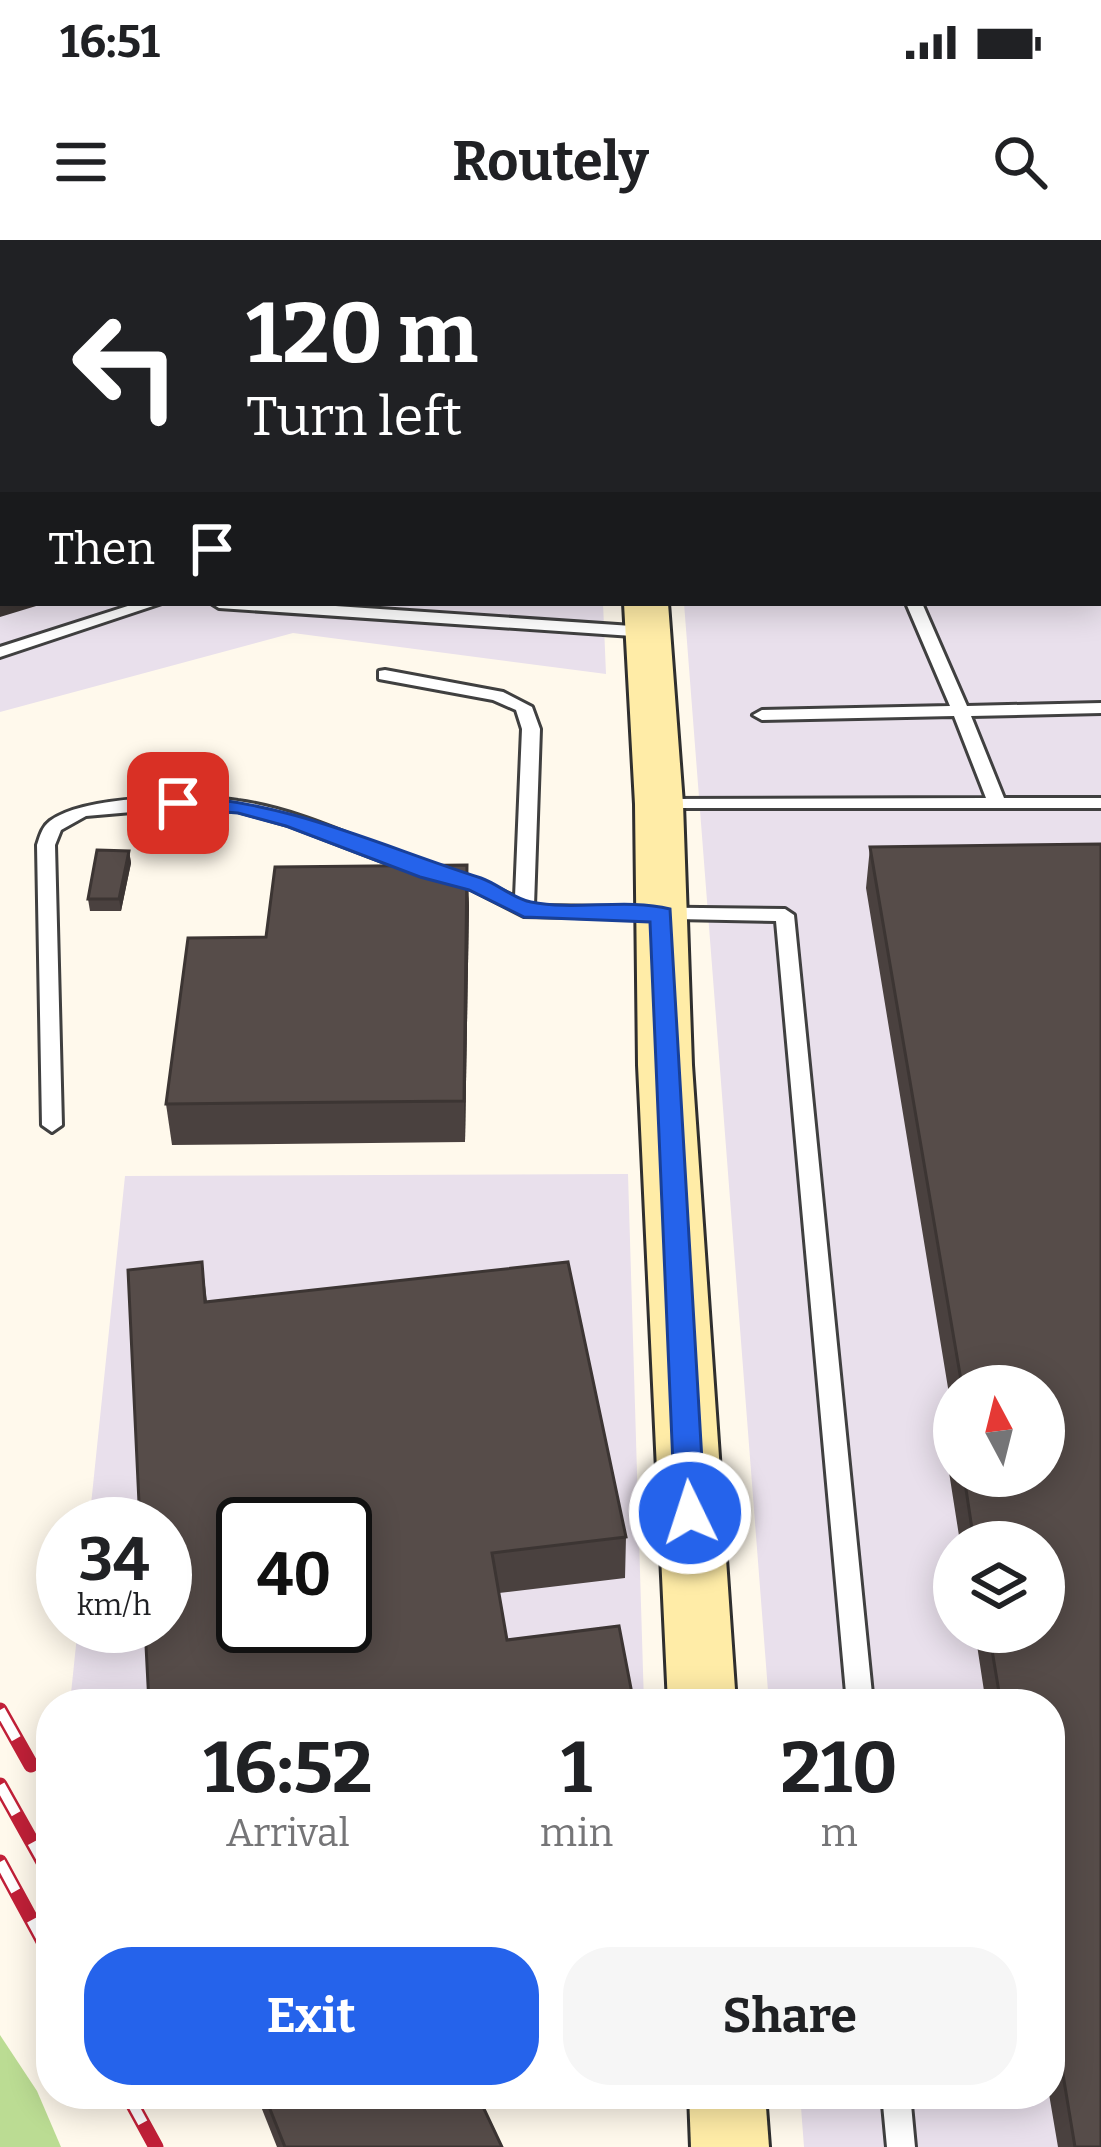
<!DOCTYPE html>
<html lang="en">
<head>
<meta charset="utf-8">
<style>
	body { margin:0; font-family:Bitter,serif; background:#f6f6f6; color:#202124; height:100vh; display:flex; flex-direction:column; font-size:45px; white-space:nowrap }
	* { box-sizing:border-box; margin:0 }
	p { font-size:39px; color:#757577 }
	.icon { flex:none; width:66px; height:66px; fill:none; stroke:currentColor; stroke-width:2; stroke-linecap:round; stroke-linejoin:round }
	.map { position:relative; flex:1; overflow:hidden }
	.drawer { position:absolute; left:36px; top:1449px; width:1029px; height:420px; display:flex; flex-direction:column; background:#fff; border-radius:48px; box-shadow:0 6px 30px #0003 }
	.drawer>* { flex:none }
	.top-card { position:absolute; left:0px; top:0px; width:1101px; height:366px; box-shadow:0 6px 30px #0003; background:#202124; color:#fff; overflow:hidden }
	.needle { width:78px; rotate:353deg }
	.controls { position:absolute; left:933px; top:1125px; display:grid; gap:24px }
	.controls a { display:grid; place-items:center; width:132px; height:132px; border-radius:50%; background:#fff; box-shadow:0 6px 30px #0003; font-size:60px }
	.speed { position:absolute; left:36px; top:1257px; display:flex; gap:24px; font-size:60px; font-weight:700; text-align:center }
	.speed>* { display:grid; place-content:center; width:156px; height:156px; border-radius:50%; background:#fff; box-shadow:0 6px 30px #0003; line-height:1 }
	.speed small { font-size:30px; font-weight:400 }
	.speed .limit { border:6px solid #111; border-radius:18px; background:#fff; color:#111 }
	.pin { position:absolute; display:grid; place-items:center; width:102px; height:102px; color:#fff; margin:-51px; border-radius:24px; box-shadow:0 6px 18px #0006 }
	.me { position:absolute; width:132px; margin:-66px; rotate:356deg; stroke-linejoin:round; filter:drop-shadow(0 0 9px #0008) }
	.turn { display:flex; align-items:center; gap:42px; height:252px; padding:0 48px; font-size:54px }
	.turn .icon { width:156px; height:156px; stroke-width:2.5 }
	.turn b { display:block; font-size:84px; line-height:102px }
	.then { display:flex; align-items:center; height:114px; padding:0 48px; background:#0003; gap:24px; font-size:45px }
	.eta { display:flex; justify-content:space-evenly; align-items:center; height:204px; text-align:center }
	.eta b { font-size:72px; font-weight:700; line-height:84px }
	.cta { display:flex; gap:24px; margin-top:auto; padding:24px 48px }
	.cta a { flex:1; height:138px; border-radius:48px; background:#2563eb; color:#fff; font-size:48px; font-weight:700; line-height:138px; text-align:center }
	.cta a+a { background:#f6f6f6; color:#202124 }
	.status { display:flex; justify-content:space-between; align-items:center; height:84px; padding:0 60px; background:#fff; direction:ltr }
	.status svg { height:33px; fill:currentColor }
	header { display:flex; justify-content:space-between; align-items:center; height:156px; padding:0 48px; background:#fff; font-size:54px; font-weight:700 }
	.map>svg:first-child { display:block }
</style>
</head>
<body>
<div class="status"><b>16:51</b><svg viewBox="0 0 49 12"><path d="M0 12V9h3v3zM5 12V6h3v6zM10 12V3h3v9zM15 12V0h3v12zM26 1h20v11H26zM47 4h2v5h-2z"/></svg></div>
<header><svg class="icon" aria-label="menu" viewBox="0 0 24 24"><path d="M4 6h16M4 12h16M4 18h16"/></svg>Routely<svg class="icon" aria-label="search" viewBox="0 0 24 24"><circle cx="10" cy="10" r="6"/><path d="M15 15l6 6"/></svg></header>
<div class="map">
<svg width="1101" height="1907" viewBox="0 0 1101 1907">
	<rect width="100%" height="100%" fill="#fff9ec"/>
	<!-- industrial -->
	<g fill="#e9e0ec" fill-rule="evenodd">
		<polygon points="0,0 591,0 3,3 3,363 603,363 606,434 293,393 0,472"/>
		<path d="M659,0H1101V1907H804L800,1854H1050V1464H769L684,363H1098V3ZM954,1146H1044V1236H954ZM954,1302H1044V1392H954Z"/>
		<path d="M628,934L644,1464L70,1463L78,1386H165V1284H89L125,936ZM243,1284H345V1386H243Z"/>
	</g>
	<!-- forest -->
	<polygon fill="#bbdc93" points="0,1795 37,1851 61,1907 0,1907"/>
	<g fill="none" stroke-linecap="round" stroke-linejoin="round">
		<!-- lane casing -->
		<g stroke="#404040" stroke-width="6">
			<g id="lane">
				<rect x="1098" y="242" width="3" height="10"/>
				<polygon points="137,363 162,363 0,417 0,407"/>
				<polygon points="211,363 291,363 647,387 655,392 647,397 219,368"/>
				<polygon points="906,363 922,363 967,466 1101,463 1101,473 971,476 1004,558 1101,558 1101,568 653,568 653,560 659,559 986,558 954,476 762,480 753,475 762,470 950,466"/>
				<path d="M385,430L503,452L532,467L540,489L534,666L785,669L794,675L873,1464H847L776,681L524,676L471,649L421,636L288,585L238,571L178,568L86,576L61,590L55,605L62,885L52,892L42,885L37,605C40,596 42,587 50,581C84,555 196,554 238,561C304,570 367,604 429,626C461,637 484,641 515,657L522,489L516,470L493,460L379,439V431Z"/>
				<polygon points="882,1854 910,1854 915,1907 887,1907"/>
			</g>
		</g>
		<!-- secondary casing -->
		<g stroke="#2f2f2f" stroke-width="6">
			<g id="secondary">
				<rect x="605" y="0" width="36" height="3"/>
				<polygon points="624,363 668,363 683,564 692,825 736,1464 668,1464 638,825 635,564"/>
				<polygon points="689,1854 765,1854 769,1907 691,1907"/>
			</g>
		</g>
		<!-- lane -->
		<use href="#lane" fill="#fff" fill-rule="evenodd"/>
		<!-- secondary -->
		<use href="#secondary" fill="#ffeca7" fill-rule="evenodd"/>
		<!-- rail casing -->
		<g stroke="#c12038" stroke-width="15">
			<g id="rail">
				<polyline points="0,1470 31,1525"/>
				<polyline points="0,1545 51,1636"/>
				<polyline points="0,1622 51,1716"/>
				<polyline points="127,1854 156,1907"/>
			</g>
		</g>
		<!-- rail -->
		<use href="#rail" stroke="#fff" stroke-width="10" stroke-dasharray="33" stroke-linecap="butt"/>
	</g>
	<!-- wall -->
	<g fill="#4a413f" fill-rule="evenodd">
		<polygon points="0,35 3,50 3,214 0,211"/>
		<path d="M1101,604V1907H1058L1049,1854L1050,1464H986L975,1392H1044V1302H960L943,1194L949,1154L866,648L870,607ZM954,1146H1044V1236H954Z"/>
		<polygon points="129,611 131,623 121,671 90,671 88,659"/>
		<polygon points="467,625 469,666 465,902 172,905 166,864 266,697"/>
		<polygon points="202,1022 207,1061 626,1297 625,1338 499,1353 507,1400 149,1464"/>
		<polygon points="256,1854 477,1854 502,1907 277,1907"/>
	</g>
	<!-- shaded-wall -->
	<g fill="#3c3533">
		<polygon points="0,343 3,343 3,363 46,363 0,377"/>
		<polygon points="129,611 131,623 121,671 119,659"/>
		<polygon points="467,625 469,666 465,902 464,861"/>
	</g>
	<!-- building -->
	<g fill="#564c49" stroke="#3c3533" stroke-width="3" fill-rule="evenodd">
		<polygon points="0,47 3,50 3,181 1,181"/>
		<polygon points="3,287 3,343 0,343 0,288"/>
		<polygon points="1101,604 1101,1907 1075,1907 1050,1756 1050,1464 1001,1464 989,1392 1044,1392 1044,1302 974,1302 964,1236 1044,1236 1044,1146 962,1146 870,607"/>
		<polygon points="97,610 129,611 119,659 88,659"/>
		<polygon points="467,625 464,861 166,864 188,698 266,697 275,627"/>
		<path d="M202,1022L205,1062L568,1022L626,1297L492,1313L507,1400L619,1386L634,1464H149L145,1386H165V1284H140L128,1030ZM243,1284H345V1386H243Z"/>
		<polygon points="950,1152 954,1152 954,1179"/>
		<polygon points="264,1854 477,1854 502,1907 285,1907"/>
	</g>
	<!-- route -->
	<path fill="#2563eb" stroke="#184099" stroke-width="3" d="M178,556C288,561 378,605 481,638C498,644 514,659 531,662C576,671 625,658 670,669L705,1273L701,1282H679L675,1273L650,682L524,677L469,650L420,637L286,586L238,573L170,568L167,563Z"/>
</svg>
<div class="controls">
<a><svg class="needle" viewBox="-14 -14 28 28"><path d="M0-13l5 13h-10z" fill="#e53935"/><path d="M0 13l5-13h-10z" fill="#757577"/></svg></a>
<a><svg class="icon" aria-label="layers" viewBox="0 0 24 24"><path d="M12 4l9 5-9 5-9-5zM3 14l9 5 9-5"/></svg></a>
</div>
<div class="speed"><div>34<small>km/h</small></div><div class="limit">40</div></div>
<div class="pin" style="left:178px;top:563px;background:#d93025"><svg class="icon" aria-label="arrive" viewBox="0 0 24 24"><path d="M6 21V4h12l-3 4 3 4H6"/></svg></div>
<svg class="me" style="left:690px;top:1273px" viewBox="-20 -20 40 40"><circle r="17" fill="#2563eb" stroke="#fff" stroke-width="3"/><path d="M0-11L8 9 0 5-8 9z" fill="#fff"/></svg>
<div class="top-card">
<div class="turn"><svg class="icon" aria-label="left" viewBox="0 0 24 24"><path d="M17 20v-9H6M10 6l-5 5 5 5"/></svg><div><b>120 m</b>Turn left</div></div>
<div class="then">Then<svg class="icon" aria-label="arrive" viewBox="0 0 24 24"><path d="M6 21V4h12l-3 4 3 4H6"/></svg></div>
</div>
<section class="drawer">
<div class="eta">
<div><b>16:52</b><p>Arrival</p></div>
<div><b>1</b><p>min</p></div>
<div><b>210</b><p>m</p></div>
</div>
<div class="cta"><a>Exit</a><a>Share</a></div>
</section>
</div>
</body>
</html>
